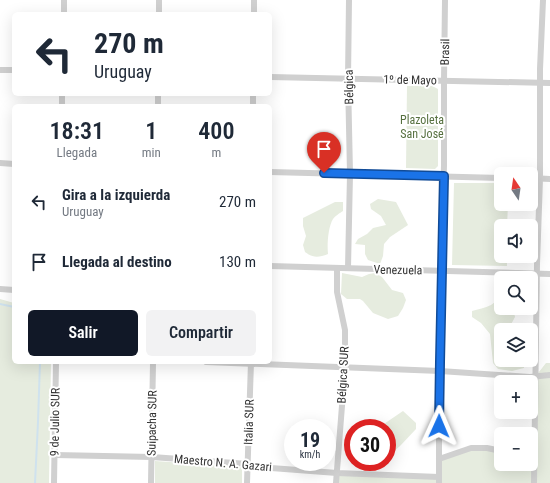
<!DOCTYPE html>
<html lang="es">
<head>
<meta charset="utf-8">
<style>
	body { margin:0; font-family:"Roboto Condensed",sans-serif; background:#f2f2f3; color:#1f2937; height:100vh; display:flex; flex-direction:column; font-size:15px; white-space:nowrap }
	* { box-sizing:border-box; margin:0 }
	p { font-size:13px; color:#747a83 }
	.icon { flex:none; width:22px; height:22px; fill:none; stroke:currentColor; stroke-width:2; stroke-linecap:round; stroke-linejoin:round }
	.map { position:relative; flex:1; overflow:hidden }
	.side { position:absolute; left:12px; top:104px; width:260px; height:260px; display:flex; flex-direction:column; background:#fff; border-radius:6px; box-shadow:0 4px 16px #0002 }
	.side>* { flex:none }
	.top-card { position:absolute; left:12px; top:12px; width:260px; height:84px; border-radius:6px; box-shadow:0 4px 16px #0002; background:#fff; color:#1f2937; overflow:hidden }
	.needle { width:26px; rotate:347deg }
	.buttons { position:absolute; left:494px; top:167px; display:grid; gap:8px }
	.buttons a { display:grid; place-items:center; width:44px; height:44px; border-radius:6px; background:#fff; box-shadow:0 4px 16px #0002; font-size:20px }
	.speed { position:absolute; left:284px; top:419px; display:flex; gap:8px; font-size:20px; font-weight:700; text-align:center }
	.speed>* { display:grid; place-content:center; width:52px; height:52px; border-radius:50%; background:#fff; box-shadow:0 4px 16px #0002; line-height:1 }
	.speed small { font-size:10px; font-weight:400 }
	.speed .limit { border:6px solid #d22; background:#fff; color:#111 }
	.pin { position:absolute; display:grid; place-items:center; width:34px; height:34px; color:#fff; margin:-41px -17px; border-radius:50% 50% 50% 0; rotate:-45deg; box-shadow:0 0 4px #0007 }
	.pin .icon { rotate:45deg }
	.me { position:absolute; width:44px; margin:-22px; rotate:1deg; stroke-linejoin:round; filter:drop-shadow(0 0 3px #0008) }
	.turn { display:flex; align-items:center; gap:14px; height:84px; padding:0 16px; font-size:18px }
	.turn .icon { width:52px; height:52px; stroke-width:2.5 }
	.turn b { display:block; font-size:28px; line-height:34px }
	.eta { display:flex; justify-content:space-evenly; align-items:center; height:68px; text-align:center }
	.eta b { font-size:24px; font-weight:600; line-height:28px }
	.action { display:flex; gap:8px; margin-top:auto; padding:8px 16px }
	.action a { flex:1; height:46px; border-radius:6px; background:#111827; color:#fff; font-size:16px; font-weight:600; line-height:46px; text-align:center }
	.action a+a { background:#f2f2f3; color:#1f2937 }
	ul { padding:0; list-style:none }
	li { display:flex; align-items:center; gap:12px; height:60px; padding:0 16px }
	li div { flex:1 }
	li b { display:block; font-size:15px }
	li em { font-style:normal }
	.map>svg:first-child { display:block }
</style>
</head>
<body>
<div class="map">
<svg width="550" height="483" viewBox="0 0 550 483">
	<rect width="100%" height="100%" fill="#fff"/>
	<!-- green -->
	<g fill="#e6ecdf">
		<polygon points="407,86 432,86 438,89 438,166 435,169 406,168"/>
		<polygon points="454,183 501,183 501,204 508,204 507,226 501,226 501,256 507,256 507,266 452,265"/>
		<polygon points="378,199 396,202 408,225 390,237 384,244 383,256 380,264 368,260 365,254 365,245 355,244 358,239 367,234 373,228 386,225 381,216 371,209 370,204"/>
		<path d="M335,202H343V211C340,213 335,216 333,219C328,227 327,245 328,254C318,258 313,258 305,252L303,245L306,236L303,226V218Z"/>
		<polygon points="342,273 362,277 369,274 375,273 382,277 392,290 403,293 406,300 403,308 398,316 388,319 373,313 363,301 360,299 347,299 341,294"/>
		<path d="M501,296V308H513L515,317L508,330H501V360H519L524,362V368L512,371L498,369L493,363L490,334L481,323L472,317V311C478,309 485,308 491,305C495,303 497,298 501,296Z"/>
		<polygon points="0,299 14,303 14,362 51,362 49,483 0,483"/>
		<polygon points="546,363 550,363 550,483 336,483 337,473 439,477 439,459 471,448 501,451 501,464 531,464 531,454 533,454 535,377"/>
		<polygon points="403,411 416,423 416,429 400,446 387,457 387,428 378,428"/>
		<polygon points="155,461 242,467 242,483 155,483"/>
	</g>
	<g fill="none" stroke-linecap="round" stroke-linejoin="round">
		<!-- stream -->
		<g stroke="#cfe2ee" stroke-width="2">
			<polyline points="0,304 14,307"/>
			<polyline points="35,483 38,422 40,362"/>
		</g>
		<!-- minor -->
		<g stroke="#d0d0d0" stroke-width="6">
			<polyline points="64,14 64,0"/>
			<polyline points="159,14 159,0"/>
			<polyline points="254,14 254,0"/>
			<polyline points="0,70 14,70"/>
			<polyline points="270,77 550,83"/>
			<polyline points="62,106 62,94"/>
			<polyline points="158,106 158,94"/>
			<polyline points="253,106 253,94"/>
			<polyline points="0,163 14,164"/>
			<polyline points="270,172 501,178"/>
			<polyline points="531,178 550,179"/>
			<polyline points="270,266 550,274"/>
			<polyline points="348,268 350,174 348,79 349,0"/>
			<polyline points="0,289 14,290"/>
			<polyline points="206,362 440,371 530,377 550,375"/>
			<polyline points="55,455 152,457 248,464 258,467 337,473 439,477"/>
			<polyline points="439,459 471,448 487,448 501,451"/>
			<polyline points="54,483 56,362"/>
			<polyline points="151,483 153,362"/>
			<polyline points="247,483 251,362"/>
			<polyline points="336,483 345,367 345,330 337,292 337,268"/>
			<polyline points="439,483 439,362 444,165 444,81 445,0"/>
			<polyline points="534,483 537,264 540,179 540,69 543,0"/>
		</g>
	</g>
	<g fill="none" stroke-linecap="round" stroke-linejoin="round">
		<!-- route casing -->
		<g stroke="#114b97" stroke-width="10">
			<polyline id="route" points="324,173 444,176 440,362 439,426"/>
		</g>
		<!-- route -->
		<use href="#route" stroke="#1a73e8" stroke-width="7"/>
	</g>
	<g text-anchor="middle" stroke-width="4" stroke-linejoin="round" paint-order="stroke">
		<!-- street labels -->
		<g font-size="12" fill="#333" stroke="#fff">
			<text transform="translate(445 52) rotate(-89)" y="4">Brasil</text>
			<text transform="translate(410 80) rotate(1)" y="4">1º de Mayo</text>
			<text transform="translate(349 87) rotate(-91)" y="4">Bélgica</text>
			<text transform="translate(398 270) rotate(1)" y="4">Venezuela</text>
			<text transform="translate(343 375) rotate(-87)" y="4">Bélgica SUR</text>
			<text transform="translate(55 422) rotate(-89)" y="4">9 de Julio SUR</text>
			<text transform="translate(249 422) rotate(-88)" y="4">Italia SUR</text>
			<text transform="translate(152 423) rotate(-89)" y="4">Suipacha SUR</text>
			<text transform="translate(223 463) rotate(5)" y="4">Maestro N. A. Gazari</text>
		</g>
		<!-- park labels -->
		<g font-size="12" fill="#56703f" stroke="#fff">
			<text x="422" y="124">Plazoleta<tspan x="422" dy="14">San José</tspan></text>
		</g>
	</g>
</svg>
<div class="buttons">
<a><svg class="needle" viewBox="-14 -14 28 28"><path d="M0-13l5 13h-10z" fill="#e53935"/><path d="M0 13l5-13h-10z" fill="#747a83"/></svg></a>
<a><svg class="icon" aria-label="sound" viewBox="0 0 24 24"><path d="M4 9h4l5-4v14l-5-4H4zM17 9q2 3 0 6"/></svg></a>
<a><svg class="icon" aria-label="search" viewBox="0 0 24 24"><circle cx="10" cy="10" r="6"/><path d="M15 15l6 6"/></svg></a>
<a><svg class="icon" aria-label="layers" viewBox="0 0 24 24"><path d="M12 4l9 5-9 5-9-5zM3 14l9 5 9-5"/></svg></a>
<a>+</a>
<a>−</a>
</div>
<div class="speed"><div>19<small>km/h</small></div><div class="limit">30</div></div>
<div class="pin" style="left:324px;top:173px;background:#d93025"><svg class="icon" aria-label="arrive" viewBox="0 0 24 24"><path d="M6 21V4h12l-3 4 3 4H6"/></svg></div>
<svg class="me" style="left:439px;top:426px" viewBox="-20 -20 40 40"><path d="M0-17L14 15 0 8-14 15z" fill="#1a73e8" stroke="#fff" stroke-width="4"/></svg>
<div class="top-card">
<div class="turn"><svg class="icon" aria-label="left" viewBox="0 0 24 24"><path d="M17 20v-9H6M10 6l-5 5 5 5"/></svg><div><b>270 m</b>Uruguay</div></div>
</div>
<section class="side">
<div class="eta">
<div><b>18:31</b><p>Llegada</p></div>
<div><b>1</b><p>min</p></div>
<div><b>400</b><p>m</p></div>
</div>
<ul>
<li><svg class="icon" aria-label="left" viewBox="0 0 24 24"><path d="M17 20v-9H6M10 6l-5 5 5 5"/></svg><div><b>Gira a la izquierda</b><p>Uruguay</p></div><em>270 m</em></li>
<li><svg class="icon" aria-label="arrive" viewBox="0 0 24 24"><path d="M6 21V4h12l-3 4 3 4H6"/></svg><div><b>Llegada al destino</b></div><em>130 m</em></li>
</ul>
<div class="action"><a>Salir</a><a>Compartir</a></div>
</section>
</div>
</body>
</html>
